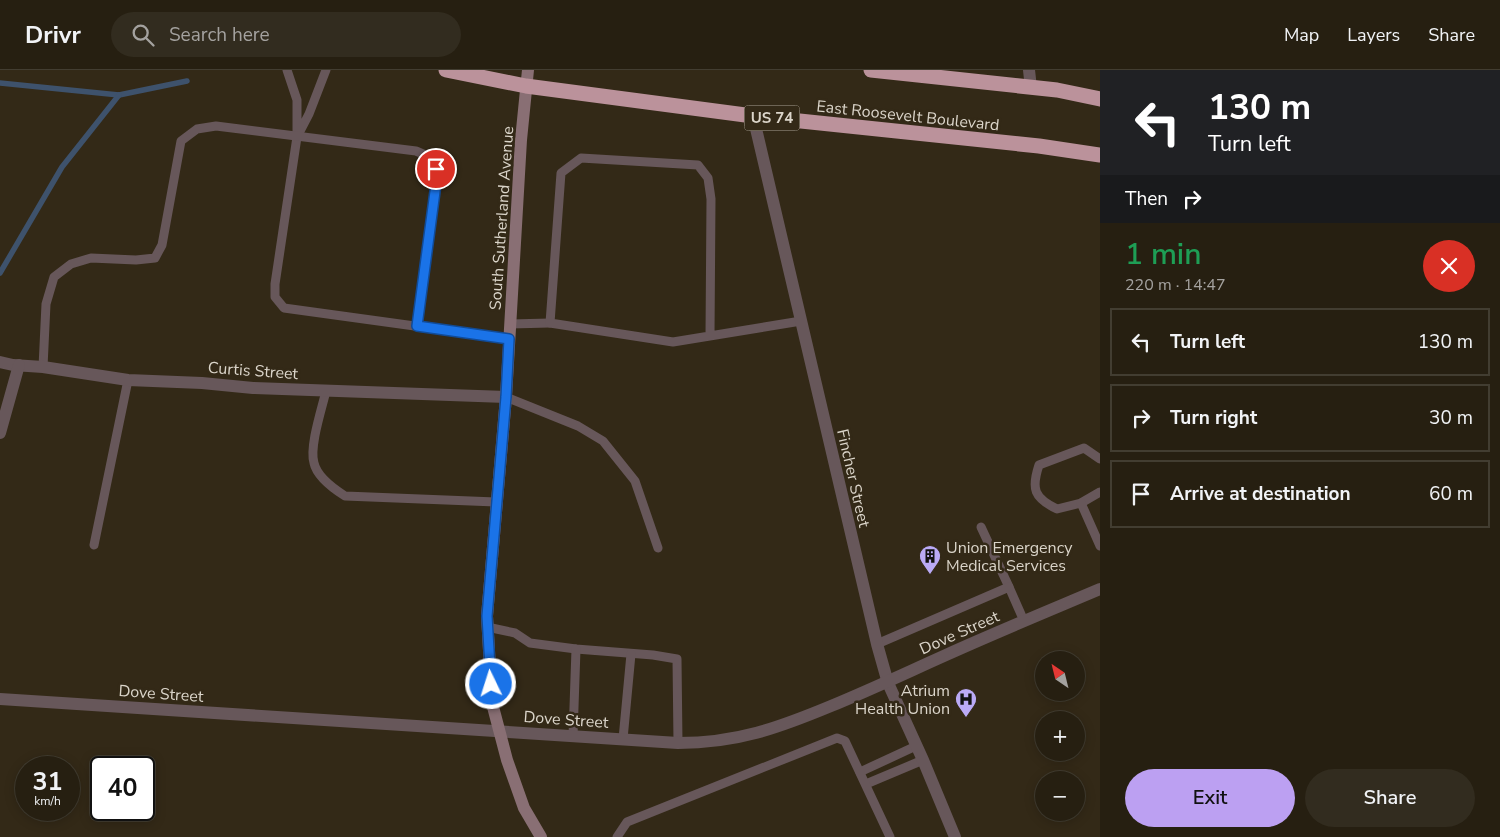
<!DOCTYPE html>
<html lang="en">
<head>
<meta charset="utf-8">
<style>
	body { margin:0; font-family:"Nunito Sans",sans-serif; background:#322c1f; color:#f1f3f6; height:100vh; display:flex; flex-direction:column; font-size:19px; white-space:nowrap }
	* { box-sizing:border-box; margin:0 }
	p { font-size:16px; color:#a4a29f }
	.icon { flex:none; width:28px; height:28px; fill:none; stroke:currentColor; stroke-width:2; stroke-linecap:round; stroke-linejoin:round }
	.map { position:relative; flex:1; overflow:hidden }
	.sheet { display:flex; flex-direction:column; background:#261f11; width:400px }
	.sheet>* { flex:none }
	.hud { background:#202124; color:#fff; overflow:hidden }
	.needle { width:32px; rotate:325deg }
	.fabs { position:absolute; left:1035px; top:581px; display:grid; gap:10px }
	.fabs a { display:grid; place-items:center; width:50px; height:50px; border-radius:50%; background:#261f11; box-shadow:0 2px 12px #0003,0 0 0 1px #423d31; font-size:25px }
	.speed { position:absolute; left:15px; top:686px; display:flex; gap:10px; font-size:25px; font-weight:700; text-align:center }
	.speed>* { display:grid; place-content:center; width:65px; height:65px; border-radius:50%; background:#261f11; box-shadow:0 2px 12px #0003,0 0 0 1px #423d31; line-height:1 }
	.speed small { font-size:12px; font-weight:400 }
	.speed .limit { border:2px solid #111; border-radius:8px; background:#fff; color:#111 }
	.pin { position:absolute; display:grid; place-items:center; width:42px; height:42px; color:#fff; margin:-21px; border:2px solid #fff; border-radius:50%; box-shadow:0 1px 5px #0007 }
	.me { position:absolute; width:55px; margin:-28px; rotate:356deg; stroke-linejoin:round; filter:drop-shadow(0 0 4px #0008) }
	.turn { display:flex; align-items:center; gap:18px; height:105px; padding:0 25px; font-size:22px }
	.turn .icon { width:65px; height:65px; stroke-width:2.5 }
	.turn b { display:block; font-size:35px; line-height:42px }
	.then { display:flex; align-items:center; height:48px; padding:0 25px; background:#0003; gap:10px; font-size:19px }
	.round { display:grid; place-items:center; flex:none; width:52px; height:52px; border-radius:26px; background:#322c1f }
	.overview { display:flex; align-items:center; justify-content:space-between; height:85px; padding:0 25px }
	h1 { font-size:30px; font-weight:600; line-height:38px; color:#1e9e55 }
	.button { display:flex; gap:10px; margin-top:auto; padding:10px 25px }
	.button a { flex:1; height:58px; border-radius:30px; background:#bca0f2; color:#111; font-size:20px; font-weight:600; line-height:58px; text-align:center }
	.button a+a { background:#322c1f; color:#f1f3f6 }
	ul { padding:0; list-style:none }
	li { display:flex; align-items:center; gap:15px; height:68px; margin:0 10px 8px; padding:0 15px; border:2px solid #423d31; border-radius:0px }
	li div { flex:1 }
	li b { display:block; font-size:19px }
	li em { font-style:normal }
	header { display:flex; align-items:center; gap:30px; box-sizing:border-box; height:70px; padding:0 25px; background:#261f11; border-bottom:1px solid #423d31 }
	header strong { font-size:24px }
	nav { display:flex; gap:28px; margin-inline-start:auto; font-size:18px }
	.search { width:350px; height:45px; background:#322c1f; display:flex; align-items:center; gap:12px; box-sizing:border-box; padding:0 18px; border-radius:28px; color:#a4a29f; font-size:19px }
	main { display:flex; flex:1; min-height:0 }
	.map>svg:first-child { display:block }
</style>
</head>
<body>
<header>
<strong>Drivr</strong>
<div class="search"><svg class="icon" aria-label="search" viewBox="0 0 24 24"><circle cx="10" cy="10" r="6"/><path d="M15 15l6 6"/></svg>Search here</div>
<nav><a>Map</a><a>Layers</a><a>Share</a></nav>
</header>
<main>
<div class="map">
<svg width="1100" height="767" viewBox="0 0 1100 767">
	<rect width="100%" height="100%" fill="#332917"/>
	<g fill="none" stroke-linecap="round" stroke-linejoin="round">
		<!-- stream -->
		<g stroke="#3e526c" stroke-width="5.5">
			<polyline points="0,13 119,25 187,11"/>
			<polyline points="0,203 62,97 119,25"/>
		</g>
		<!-- lane -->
		<g stroke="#67575a" stroke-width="9">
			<polyline points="287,0 297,30 297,67 309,44 326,0"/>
			<polyline points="297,67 275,214 275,227 284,238 509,269"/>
			<polyline points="510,254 550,253"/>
			<polyline points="710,266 711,129 708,108 698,95 581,88 561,103 550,253 673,272 801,251"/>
			<polyline points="43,297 46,234 54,207 71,194 91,188 136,190 155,188 162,175 181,71 197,59 216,56 416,81 430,87 436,99 436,114 417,256"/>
			<path d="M326,321C322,338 309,377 314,393C317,407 334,419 345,426L496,432"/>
			<polyline points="506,327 578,356 603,371 635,411 658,478"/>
			<path d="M1100,389L1084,378L1039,395C1031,419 1034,428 1057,439L1081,433L1100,422"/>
			<polyline points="1081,433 1100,476"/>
			<polyline points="981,457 1009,517"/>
			<polyline points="94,475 128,310"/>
			<polyline points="487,557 515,563 530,573 576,579 653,585 677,589 678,673"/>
			<polyline points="877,574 1009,517 1024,551"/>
			<polyline points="573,666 576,579"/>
			<polyline points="623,669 631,584"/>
			<polyline points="860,702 916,676"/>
			<polyline points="866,714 923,690"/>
			<polyline points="617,767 627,752 837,668 845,671 890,767"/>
		</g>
		<!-- street -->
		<g stroke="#67575a" stroke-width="12">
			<polyline points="1029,0 1031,18"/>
			<polyline points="753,46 877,574 888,613 923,690 955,767"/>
			<polyline points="0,292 13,295 43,297 128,310 202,313 253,318 506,327"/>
			<polyline points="0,363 19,295"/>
			<path d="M0,629L678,673C737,673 778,658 831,636C870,620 908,602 946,585C997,562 1048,541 1100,519"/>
		</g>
		<!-- secondary -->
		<polyline stroke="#896f74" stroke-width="12" points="528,0 521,70 506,327 487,546 492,633 507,690 524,738 541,767"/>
		<!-- highway -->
		<g stroke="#bb929b" stroke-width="15">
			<polyline points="446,0 526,16 753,46 1039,76 1100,85"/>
			<polyline points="871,0 1057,20 1100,29"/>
		</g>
	</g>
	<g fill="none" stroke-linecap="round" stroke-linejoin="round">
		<!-- route casing -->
		<g stroke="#114b97" stroke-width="12">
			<polyline id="route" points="436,99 436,114 417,256 509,269 506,327 487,546 491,614"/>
		</g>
		<!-- route -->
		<use href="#route" stroke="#1a73e8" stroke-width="9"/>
	</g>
	<!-- icons -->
	<defs>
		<g id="building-pin" transform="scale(1.125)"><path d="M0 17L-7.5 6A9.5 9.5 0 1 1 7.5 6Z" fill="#baaaf6" stroke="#332917"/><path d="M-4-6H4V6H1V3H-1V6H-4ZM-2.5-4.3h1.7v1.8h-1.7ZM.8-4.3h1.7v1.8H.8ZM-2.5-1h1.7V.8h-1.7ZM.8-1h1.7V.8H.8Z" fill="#111"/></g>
		<g id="hospital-pin" transform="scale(1.125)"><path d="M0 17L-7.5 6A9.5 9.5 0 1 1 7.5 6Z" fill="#baaaf6" stroke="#332917"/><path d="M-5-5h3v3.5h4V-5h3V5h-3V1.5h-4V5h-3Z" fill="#111"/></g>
	</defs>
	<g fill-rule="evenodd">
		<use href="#building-pin" x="930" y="486"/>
		<use href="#hospital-pin" x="966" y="629"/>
	</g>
	<g text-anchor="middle" stroke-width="5" stroke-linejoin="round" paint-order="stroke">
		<!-- shield labels -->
		<rect fill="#332917" stroke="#a9a194" stroke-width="1" x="744.5" y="35.5" width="55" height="25" rx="4"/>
		<g font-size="15" font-weight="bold" fill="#dbd5ca">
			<text x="772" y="53">US 74</text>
		</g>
		<!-- street labels -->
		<g font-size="16" fill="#dbd5ca" stroke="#332917">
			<text transform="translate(908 45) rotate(6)" y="6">East Roosevelt Boulevard</text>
			<text transform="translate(501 148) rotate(-86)" y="6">South Sutherland Avenue</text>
			<text transform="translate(253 300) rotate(4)" y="6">Curtis Street</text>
			<text transform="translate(854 408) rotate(77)" y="6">Fincher Street</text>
			<text transform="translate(959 562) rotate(-24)" y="6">Dove Street</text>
			<text transform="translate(161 623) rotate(4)" y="6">Dove Street</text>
			<text transform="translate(566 649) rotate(4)" y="6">Dove Street</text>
		</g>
		<!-- poi labels -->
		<g font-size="16" fill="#dbd5ca" stroke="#332917" text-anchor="start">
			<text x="946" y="483">Union Emergency<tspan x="946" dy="18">Medical Services</tspan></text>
			<text x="950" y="626" text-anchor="end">Atrium<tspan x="950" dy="18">Health Union</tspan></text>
		</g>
	</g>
</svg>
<div class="fabs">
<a><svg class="needle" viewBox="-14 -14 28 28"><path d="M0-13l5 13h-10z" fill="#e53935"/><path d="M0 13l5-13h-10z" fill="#a4a29f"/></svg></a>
<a>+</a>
<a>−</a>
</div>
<div class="speed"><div>31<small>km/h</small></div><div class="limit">40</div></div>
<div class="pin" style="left:436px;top:99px;background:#d93025"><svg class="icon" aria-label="arrive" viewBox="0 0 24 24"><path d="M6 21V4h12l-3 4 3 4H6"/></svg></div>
<svg class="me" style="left:491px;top:614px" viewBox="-20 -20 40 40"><circle r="17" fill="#1a73e8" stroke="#fff" stroke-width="3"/><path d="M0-11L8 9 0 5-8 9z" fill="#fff"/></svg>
</div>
<section class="sheet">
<div class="hud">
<div class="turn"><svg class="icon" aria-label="left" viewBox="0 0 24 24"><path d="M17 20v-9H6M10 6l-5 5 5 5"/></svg><div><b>130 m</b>Turn left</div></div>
<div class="then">Then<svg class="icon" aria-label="right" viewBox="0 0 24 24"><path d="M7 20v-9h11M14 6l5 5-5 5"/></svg></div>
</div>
<div class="overview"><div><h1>1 min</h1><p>220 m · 14:47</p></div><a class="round" style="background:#d93025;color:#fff"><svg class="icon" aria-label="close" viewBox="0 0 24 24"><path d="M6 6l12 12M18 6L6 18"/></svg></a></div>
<ul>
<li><svg class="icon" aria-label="left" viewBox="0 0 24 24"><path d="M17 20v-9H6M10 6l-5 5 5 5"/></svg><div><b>Turn left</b></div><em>130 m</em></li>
<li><svg class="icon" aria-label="right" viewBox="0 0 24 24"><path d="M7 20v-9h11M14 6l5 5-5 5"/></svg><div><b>Turn right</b></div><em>30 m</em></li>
<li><svg class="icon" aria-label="arrive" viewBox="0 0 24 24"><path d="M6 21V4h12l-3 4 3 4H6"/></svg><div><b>Arrive at destination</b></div><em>60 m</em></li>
</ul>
<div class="button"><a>Exit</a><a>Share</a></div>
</section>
</main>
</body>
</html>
